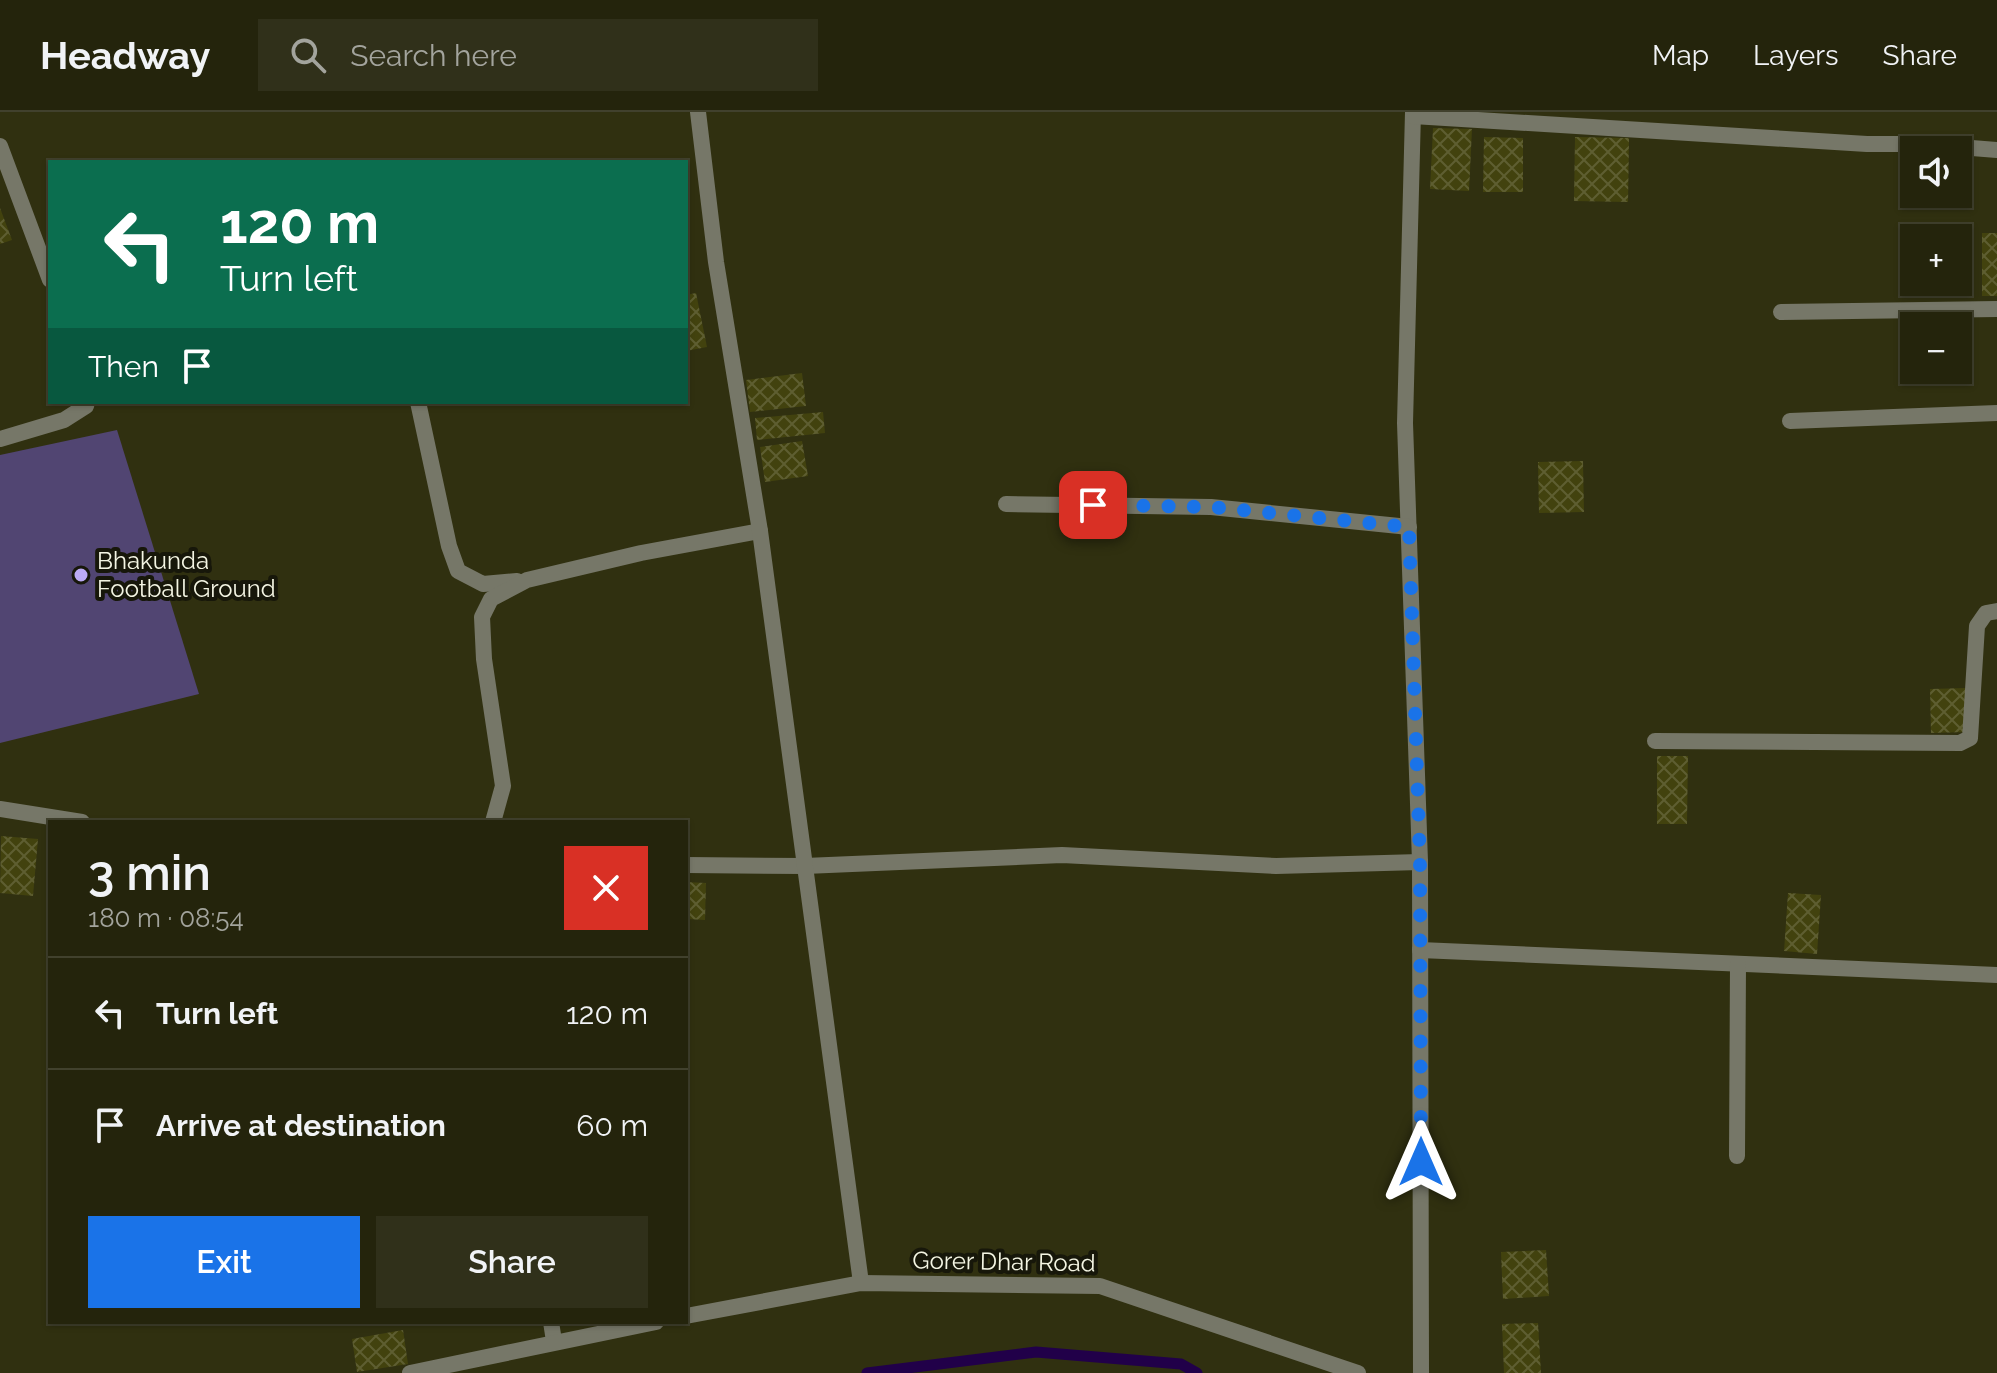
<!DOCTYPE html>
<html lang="en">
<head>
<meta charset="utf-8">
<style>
	body { margin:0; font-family:Raleway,sans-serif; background:#30301a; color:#f1f3f6; height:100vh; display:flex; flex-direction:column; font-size:30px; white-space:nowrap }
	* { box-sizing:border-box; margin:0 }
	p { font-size:26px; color:#a3a49d }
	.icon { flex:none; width:44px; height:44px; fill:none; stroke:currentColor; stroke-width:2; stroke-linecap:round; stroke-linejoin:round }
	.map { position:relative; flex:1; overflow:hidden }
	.details { position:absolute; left:48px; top:708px; width:640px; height:504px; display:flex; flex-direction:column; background:#24240c; border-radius:0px; box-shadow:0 2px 6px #0004,0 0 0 2px #41412d }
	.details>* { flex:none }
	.hud { position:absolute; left:48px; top:48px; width:640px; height:244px; border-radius:0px; box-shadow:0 2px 6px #0004,0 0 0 2px #41412d; background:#0b6e4f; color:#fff; overflow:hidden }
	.controls { position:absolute; left:1900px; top:24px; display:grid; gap:16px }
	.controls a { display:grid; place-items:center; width:72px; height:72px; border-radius:0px; background:#24240c; box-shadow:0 2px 6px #0004,0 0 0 2px #41412d; font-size:40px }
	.pin { position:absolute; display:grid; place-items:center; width:68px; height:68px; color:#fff; margin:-34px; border-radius:16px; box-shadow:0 4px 12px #0006 }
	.me { position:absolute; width:88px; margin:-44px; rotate:0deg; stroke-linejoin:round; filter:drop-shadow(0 0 6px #0008) }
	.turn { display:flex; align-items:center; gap:28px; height:168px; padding:0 40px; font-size:36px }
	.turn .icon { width:104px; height:104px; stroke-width:2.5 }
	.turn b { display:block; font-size:56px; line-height:68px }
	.then { display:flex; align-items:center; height:76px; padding:0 40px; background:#0003; gap:16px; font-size:30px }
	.round { display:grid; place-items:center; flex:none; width:84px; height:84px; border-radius:0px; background:#30301a }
	.summary { display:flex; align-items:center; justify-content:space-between; height:136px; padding:0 40px }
	h1 { font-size:48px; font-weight:600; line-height:60px }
	.primary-button { display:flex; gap:16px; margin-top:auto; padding:16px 40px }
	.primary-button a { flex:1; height:92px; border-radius:0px; background:#1a73e8; color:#fff; font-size:32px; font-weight:600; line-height:92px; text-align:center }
	.primary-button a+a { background:#30301a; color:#f1f3f6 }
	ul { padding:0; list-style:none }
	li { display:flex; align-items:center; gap:24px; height:112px; padding:0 40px; border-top:2px solid #41412d }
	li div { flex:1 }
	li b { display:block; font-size:30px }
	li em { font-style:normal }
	header { display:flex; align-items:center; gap:48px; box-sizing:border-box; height:112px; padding:0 40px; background:#24240c; border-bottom:2px solid #41412d }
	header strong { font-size:38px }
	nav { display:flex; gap:44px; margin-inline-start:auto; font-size:28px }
	.search { width:560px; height:72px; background:#30301a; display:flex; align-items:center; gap:20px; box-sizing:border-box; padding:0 28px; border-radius:0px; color:#a3a49d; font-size:30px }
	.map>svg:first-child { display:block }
</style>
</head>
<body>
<header>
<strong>Headway</strong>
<div class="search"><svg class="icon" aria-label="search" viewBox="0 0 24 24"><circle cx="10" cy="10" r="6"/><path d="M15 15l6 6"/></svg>Search here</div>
<nav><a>Map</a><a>Layers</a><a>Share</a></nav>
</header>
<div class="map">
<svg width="1997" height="1261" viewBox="0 0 1997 1261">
	<defs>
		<pattern id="building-cross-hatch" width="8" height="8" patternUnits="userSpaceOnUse" patternTransform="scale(2)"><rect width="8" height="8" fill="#42420e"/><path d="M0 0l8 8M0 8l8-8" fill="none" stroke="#5e5e31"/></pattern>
	</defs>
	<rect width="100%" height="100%" fill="#303010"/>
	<!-- garden -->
	<polygon fill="#514572" points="117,318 199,582 0,631 0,343"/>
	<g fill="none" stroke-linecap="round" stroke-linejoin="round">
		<!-- stream -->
		<polyline stroke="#210049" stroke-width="11" points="867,1261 1036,1240 1181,1252 1197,1261"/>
	</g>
	<!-- building -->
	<g fill="url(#building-cross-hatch)">
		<polygon points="1433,16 1472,17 1469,79 1430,77"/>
		<polygon points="1484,25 1523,26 1523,80 1483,80"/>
		<polygon points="1575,25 1629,26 1628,90 1574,89"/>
		<polygon points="0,96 12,128 0,132"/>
		<rect x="1982" y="121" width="15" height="63"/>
		<polygon points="696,181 707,235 686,239 686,183"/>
		<polygon points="802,261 806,294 750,300 746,268"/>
		<polygon points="823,300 825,321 757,328 755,306"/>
		<polygon points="802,329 808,364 765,370 760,335"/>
		<polygon points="1583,349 1584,400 1539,401 1538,350"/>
		<polygon points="1966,576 1967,620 1931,621 1930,577"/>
		<polygon points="1657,644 1688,644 1687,712 1657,712"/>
		<polygon points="1,724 38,727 33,784 0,781"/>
		<polygon points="686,770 706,771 705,808 686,807"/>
		<polygon points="1788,781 1821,783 1817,842 1784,839"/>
		<polygon points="1546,1138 1549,1184 1503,1187 1501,1140"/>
		<polygon points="1538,1211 1541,1261 1504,1261 1502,1212"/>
		<polygon points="403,1218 408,1252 357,1260 352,1227"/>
	</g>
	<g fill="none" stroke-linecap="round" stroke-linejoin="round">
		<!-- minor -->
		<g stroke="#767768" stroke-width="16">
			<polyline points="1413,0 1405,311 1420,750 1421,1261"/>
			<polyline points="1413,4 1867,32 1922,32 1997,38"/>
			<polyline points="0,34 50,168"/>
			<polyline points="1781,200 1997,197"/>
			<polyline points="418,290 449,434 458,459 483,472 517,469"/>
			<polyline points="1790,309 1997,301"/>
			<polyline points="0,327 64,308 86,294 87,290"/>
			<polyline points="1006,392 1211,395 1409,415"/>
			<polyline points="1655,629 1960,631 1970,626 1977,514 1986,501 1997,499"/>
			<polyline points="0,697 82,710"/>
			<polyline points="493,710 503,674 484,547 482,505 491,487 527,468 641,441 760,419"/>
			<polyline points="686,753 805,754 1062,743 1276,754 1420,750"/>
			<polyline points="1420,838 1997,863"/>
			<polyline points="1737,1044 1738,852"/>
			<polyline points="551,1210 554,1229"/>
		</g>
		<!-- tertiary -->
		<g stroke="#767768" stroke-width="16">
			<polyline points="698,0 716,150 760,419 861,1171"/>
			<polyline points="686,1204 861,1171 1100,1174 1358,1261"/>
			<polyline points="410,1261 656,1210"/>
		</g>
	</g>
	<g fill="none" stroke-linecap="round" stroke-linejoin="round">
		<!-- route -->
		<polyline stroke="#1a73e8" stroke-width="14" stroke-dasharray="0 25.2" points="1093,393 1211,395 1409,415 1420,750 1421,1050"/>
	</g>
	<!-- markers -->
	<circle fill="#bcaaf5" stroke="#17170a" stroke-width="3" cx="81" cy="463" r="8"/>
	<g text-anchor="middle" stroke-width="8" stroke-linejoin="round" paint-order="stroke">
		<!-- poi labels -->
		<g font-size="24" fill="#f4f5e3" stroke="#17170a" text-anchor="start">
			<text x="97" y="457">Bhakunda<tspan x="97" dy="28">Football Ground</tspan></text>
		</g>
		<!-- street labels -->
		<g font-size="24" fill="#f4f5e3" stroke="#17170a">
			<text transform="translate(1004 1150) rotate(1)" y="8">Gorer Dhar Road</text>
		</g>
	</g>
</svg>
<div class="controls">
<a><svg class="icon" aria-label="sound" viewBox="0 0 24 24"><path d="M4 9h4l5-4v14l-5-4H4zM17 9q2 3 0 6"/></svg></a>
<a>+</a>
<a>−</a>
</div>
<div class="pin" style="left:1093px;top:393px;background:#d93025"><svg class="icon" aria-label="arrive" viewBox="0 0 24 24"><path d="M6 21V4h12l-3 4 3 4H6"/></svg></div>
<svg class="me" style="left:1421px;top:1050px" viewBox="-20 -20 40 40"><path d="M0-17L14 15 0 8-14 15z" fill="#1a73e8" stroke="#fff" stroke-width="4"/></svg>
<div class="hud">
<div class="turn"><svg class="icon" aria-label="left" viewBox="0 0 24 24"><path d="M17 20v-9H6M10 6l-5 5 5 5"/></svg><div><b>120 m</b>Turn left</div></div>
<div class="then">Then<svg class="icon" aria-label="arrive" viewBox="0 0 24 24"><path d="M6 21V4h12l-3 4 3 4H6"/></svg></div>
</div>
<section class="details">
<div class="summary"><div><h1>3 min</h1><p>180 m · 08:54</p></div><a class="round" style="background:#d93025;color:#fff"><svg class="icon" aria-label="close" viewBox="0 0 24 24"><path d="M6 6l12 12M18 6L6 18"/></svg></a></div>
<ul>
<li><svg class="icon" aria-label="left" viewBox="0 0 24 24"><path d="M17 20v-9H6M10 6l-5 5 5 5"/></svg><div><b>Turn left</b></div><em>120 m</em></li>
<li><svg class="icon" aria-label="arrive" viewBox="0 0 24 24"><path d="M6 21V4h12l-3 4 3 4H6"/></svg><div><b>Arrive at destination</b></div><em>60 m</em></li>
</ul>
<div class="primary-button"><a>Exit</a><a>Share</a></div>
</section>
</div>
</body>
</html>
